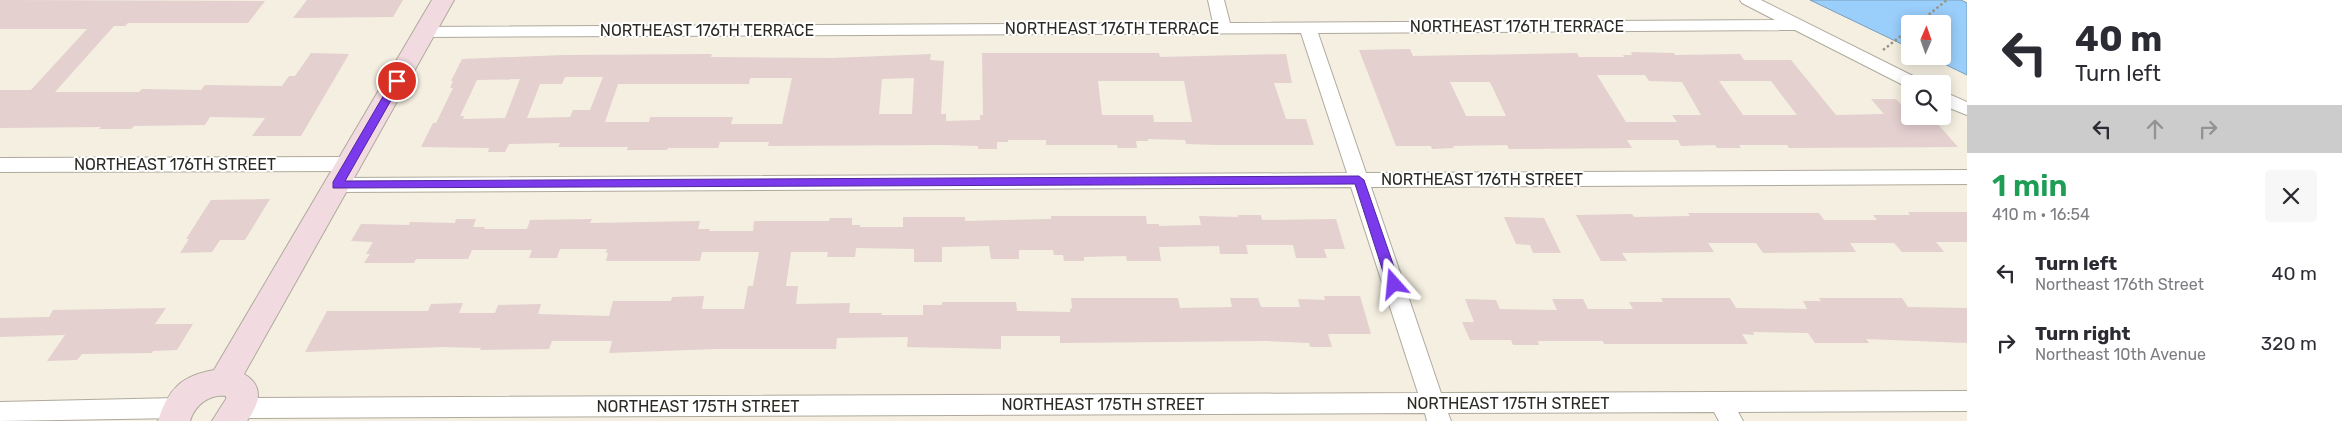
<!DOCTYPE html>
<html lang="en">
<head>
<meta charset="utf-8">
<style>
	body { margin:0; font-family:Rubik,sans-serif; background:#f7f7f7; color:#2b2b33; height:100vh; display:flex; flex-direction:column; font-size:19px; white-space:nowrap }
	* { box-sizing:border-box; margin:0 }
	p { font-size:16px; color:#7c7c81 }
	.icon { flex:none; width:28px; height:28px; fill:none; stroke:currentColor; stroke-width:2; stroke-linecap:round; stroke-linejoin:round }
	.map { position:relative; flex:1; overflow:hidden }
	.panel { display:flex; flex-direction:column; background:#fff; width:375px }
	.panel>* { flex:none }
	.top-card { background:#fff; color:#2b2b33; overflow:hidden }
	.needle { width:32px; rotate:2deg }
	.tools { position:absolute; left:1901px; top:15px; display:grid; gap:10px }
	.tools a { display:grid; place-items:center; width:50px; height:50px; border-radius:5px; background:#fff; box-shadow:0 2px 12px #0003; font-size:25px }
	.pin { position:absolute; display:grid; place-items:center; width:42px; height:42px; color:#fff; margin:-21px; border:2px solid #fff; border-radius:50%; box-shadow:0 1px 5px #0007 }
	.me { position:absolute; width:55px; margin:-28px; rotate:342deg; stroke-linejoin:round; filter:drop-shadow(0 0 4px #0008) }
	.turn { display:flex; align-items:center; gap:18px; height:105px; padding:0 25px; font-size:22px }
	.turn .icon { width:65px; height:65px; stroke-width:2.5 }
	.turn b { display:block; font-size:35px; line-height:42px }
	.lanes { display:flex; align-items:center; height:48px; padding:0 25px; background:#0003; justify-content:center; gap:25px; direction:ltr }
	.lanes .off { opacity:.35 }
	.round { display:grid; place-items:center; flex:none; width:52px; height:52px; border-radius:5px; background:#f7f7f7 }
	.summary { display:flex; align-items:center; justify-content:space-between; height:85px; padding:0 25px }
	h1 { font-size:30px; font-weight:600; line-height:38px; color:#1e9e55 }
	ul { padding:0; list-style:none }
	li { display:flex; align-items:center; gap:15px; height:70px; padding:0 25px }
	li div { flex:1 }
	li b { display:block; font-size:19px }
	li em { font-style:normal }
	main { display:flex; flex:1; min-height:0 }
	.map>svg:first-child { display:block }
</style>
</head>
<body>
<main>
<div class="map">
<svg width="1967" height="421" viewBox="0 0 1967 421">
	<rect width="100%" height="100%" fill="#f4efe0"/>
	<!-- water -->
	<polygon fill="#9acefb" stroke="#799dba" points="1810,0 1961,0 1967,3 1967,75 1928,56 1942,56 1942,24 1910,24 1910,48"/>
	<!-- building -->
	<g fill="#e3d0cf" fill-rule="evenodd">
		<polygon points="0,0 265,1 248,23 128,23 125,26 114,26 55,92 139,92 142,89 201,90 205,85 282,86 289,76 295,76 311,53 349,54 301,136 252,136 265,118 210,117 205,125 134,126 131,129 99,129 101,127 0,128 0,90 31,90 87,29 0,29"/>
		<polygon points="307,0 403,0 393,17 293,18"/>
		<path d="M1410,49L1413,56L1577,53L1579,57H1624L1623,55H1632L1631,52L1674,53L1675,55L1740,54L1744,60H1791L1836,115L1884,114L1871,99H1896L1917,122H1936L1958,147L1789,148L1787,145H1739L1741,148H1717L1715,145L1681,146L1678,140H1627L1632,148L1509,149L1507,145L1453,146L1454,148L1432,149L1431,146H1396L1359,50ZM1597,75H1645L1649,81L1682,82L1701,115H1672L1677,122H1626ZM1719,81H1771L1797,115H1743ZM1450,82H1490L1506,116H1466Z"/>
		<path d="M982,53H1159L1160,57L1286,54L1292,83H1274L1286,119H1306L1314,145H1219L1186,144L1185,140L1148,139V141H1136L1137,148H1118L1117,145H1046V140H1008V142H997V149H978V146L944,145L768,146L769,142H720L718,148H668L667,150H627L628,147H558L560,143L509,144L505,152H488L489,148L421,147L433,123H436L453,88H450L453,81H451L462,59L563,55L712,54L711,57L832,58L931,54L930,60L944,61L941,114H946V121L980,120V115H983ZM565,77H603L590,110H573L570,117L527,118L540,84H562ZM750,78H792L782,124H731L733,117H650L649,122H605L618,84H749ZM914,78L912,114H879L882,79ZM520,79L505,118L463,119L464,116H460L477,80ZM1098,81H1184L1192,122H1154L1153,115H1102Z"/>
		<polygon points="270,199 245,240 220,240 212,252 180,253 189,239 186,239 211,200"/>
		<polygon points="1908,212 1967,212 1967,242 1936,242 1944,252 1902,252 1894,243 1850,243 1856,252 1763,253 1756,243 1708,243 1714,252 1622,253 1627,261 1601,261 1576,215 1632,214 1634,217 1690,216 1688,213 1819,213 1824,220 1877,220 1873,215 1910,215"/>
		<polygon points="1238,215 1261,215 1262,220 1336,219 1345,249 1324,249 1327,258 1296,258 1293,245 1246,245 1248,254 1220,254 1219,246 1159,247 1161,261 1127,261 1126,256 1084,257 1084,261 1064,261 1063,255 1054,255 1053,250 1019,250 1019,259 991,259 989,246 942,247 942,262 914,262 914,249 856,248 855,257 827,257 828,252 791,252 786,286 798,286 796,304 850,303 849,313 882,313 881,315 923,315 923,305 942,305 942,302 1016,302 1017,311 1070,312 1070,309 1072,308 1071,298 1178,298 1180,308 1232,307 1230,298 1258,298 1261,307 1300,307 1298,299 1325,300 1324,296 1360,296 1371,334 1328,334 1332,347 1310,347 1309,343 1267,341 1060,343 1060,336 1001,336 1001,349 907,347 908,337 837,338 836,349 716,349 609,353 612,341 552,341 549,349 480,350 481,348 443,347 305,352 327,311 428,311 431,304 463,303 459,313 495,313 498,305 541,304 538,314 609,316 613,301 671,301 672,297 704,296 702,309 744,309 748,286 753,286 759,252 702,252 700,261 606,261 608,253 606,253 607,249 560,249 557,258 529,258 532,250 472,250 468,259 416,259 414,263 364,263 370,254 366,254 373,242 351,241 361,224 409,225 410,222 455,223 456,219 476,219 473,227 485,227 484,229 527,229 530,220 592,219 590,223 700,221 698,229 710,229 709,231 753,231 754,221 829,221 830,218 852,218 852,225 860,225 860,227 903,227 903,217 965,217 965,221 1051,219 1051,216 1146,216 1147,224 1159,224 1159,226 1201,225 1199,216 1238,217"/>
		<polygon points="1504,217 1544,218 1561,253 1533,253 1530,245 1516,244"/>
		<polygon points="1661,298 1730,298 1736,308 1807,309 1803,301 1821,301 1819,298 1902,298 1908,307 1967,308 1967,343 1866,339 1869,343 1815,343 1808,333 1753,332 1754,335 1742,334 1748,344 1604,344 1603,341 1538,341 1539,345 1513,345 1511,340 1470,340 1462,322 1474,322 1465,299 1496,300 1500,309 1557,310 1552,299 1583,299 1588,309 1633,309 1629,302 1663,302"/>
		<polygon points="166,308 155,324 193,324 177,350 153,351 152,353 82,354 77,360 47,361 65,335 0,337 0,318 49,317 53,310"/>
	</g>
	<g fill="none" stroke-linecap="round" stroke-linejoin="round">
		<!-- street casing -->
		<g stroke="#afaa9c" stroke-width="2">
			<g id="street">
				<polygon points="1208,0 1224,0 1230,23 1775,20 1742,3 1740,0 1761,0 1921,80 1924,84 1910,84 1909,88 1795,30 1318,33 1366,173 1967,170 1967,184 1371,187 1441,393 1967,391 1967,411 1738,412 1743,421 1719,421 1714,412 1448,413 1451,421 1427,421 1425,413 239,418 231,415 227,408 231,401 239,398 1418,393 1351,187 337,192 330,190 327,185 330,180 337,178 1347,173 1301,33 425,37 419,36 417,32 419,28 425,27 1213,23"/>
				<polygon points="1942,91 1967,102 1967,115 1942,105"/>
				<polygon points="349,157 356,159 359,164 356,169 349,171 0,172 0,158"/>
				<polygon points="177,398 185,401 189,408 185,415 177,418 0,421 0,402"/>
			</g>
		</g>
		<!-- secondary casing -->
		<g stroke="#afaa9c" stroke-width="2">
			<path id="secondary" d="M432,0H454L244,374C265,386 259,405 247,421H212L226,399V396C209,394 195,405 190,421H158C168,390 180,376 214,370Z"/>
		</g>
		<!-- path -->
		<g stroke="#99968b" stroke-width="2.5" stroke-dasharray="2.5 2.5" stroke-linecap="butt">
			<polyline points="1917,24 1947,0"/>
			<polyline points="1883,50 1910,29"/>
		</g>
		<!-- street -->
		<use href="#street" fill="#fff" fill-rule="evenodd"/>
		<!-- secondary -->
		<use href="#secondary" fill="#f1dbe1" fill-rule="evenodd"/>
	</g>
	<!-- route -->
	<polygon fill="#7c3aed" stroke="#51269a" points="397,78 402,81 345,181 1359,176 1364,180 1400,284 1394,289 1387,284 1355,184 333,188 333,182 392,81"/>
	<g text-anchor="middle" stroke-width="4" stroke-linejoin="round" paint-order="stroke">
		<!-- street labels -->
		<g font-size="16" fill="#2c2a24" stroke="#fff">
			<text x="1517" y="32">NORTHEAST 176TH TERRACE</text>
			<text x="1112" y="34">NORTHEAST 176TH TERRACE</text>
			<text x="707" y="36">NORTHEAST 176TH TERRACE</text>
			<text x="175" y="170">NORTHEAST 176TH STREET</text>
			<text x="1482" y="185">NORTHEAST 176TH STREET</text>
			<text x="1508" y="409">NORTHEAST 175TH STREET</text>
			<text x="1103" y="410">NORTHEAST 175TH STREET</text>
			<text x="698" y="412">NORTHEAST 175TH STREET</text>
		</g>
	</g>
</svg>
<div class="tools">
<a><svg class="needle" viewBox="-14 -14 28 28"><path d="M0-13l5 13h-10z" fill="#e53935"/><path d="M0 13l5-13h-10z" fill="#7c7c81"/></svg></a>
<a><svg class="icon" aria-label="search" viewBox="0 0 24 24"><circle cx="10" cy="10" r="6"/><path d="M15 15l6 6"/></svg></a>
</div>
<div class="pin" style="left:397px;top:81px;background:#d93025"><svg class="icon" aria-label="arrive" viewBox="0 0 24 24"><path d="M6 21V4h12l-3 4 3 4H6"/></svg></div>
<svg class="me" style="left:1394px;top:284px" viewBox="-20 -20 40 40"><path d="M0-17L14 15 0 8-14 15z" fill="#7c3aed" stroke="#fff" stroke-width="4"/></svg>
</div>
<section class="panel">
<div class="top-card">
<div class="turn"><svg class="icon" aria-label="left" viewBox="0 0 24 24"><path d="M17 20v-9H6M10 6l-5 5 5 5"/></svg><div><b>40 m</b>Turn left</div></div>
<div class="lanes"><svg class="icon" aria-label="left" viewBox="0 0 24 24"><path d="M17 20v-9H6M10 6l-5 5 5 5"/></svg><svg class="icon off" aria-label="ahead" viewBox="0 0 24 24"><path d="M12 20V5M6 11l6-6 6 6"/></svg><svg class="icon off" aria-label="right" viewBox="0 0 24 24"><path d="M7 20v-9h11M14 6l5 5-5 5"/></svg></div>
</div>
<div class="summary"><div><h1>1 min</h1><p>410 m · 16:54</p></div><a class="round"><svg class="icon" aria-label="close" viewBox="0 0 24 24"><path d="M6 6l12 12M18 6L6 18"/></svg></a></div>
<ul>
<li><svg class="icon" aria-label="left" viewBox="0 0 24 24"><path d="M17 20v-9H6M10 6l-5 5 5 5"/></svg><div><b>Turn left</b><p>Northeast 176th Street</p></div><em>40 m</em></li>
<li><svg class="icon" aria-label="right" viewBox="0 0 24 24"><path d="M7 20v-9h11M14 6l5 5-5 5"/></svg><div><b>Turn right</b><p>Northeast 10th Avenue</p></div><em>320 m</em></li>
</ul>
</section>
</main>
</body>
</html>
